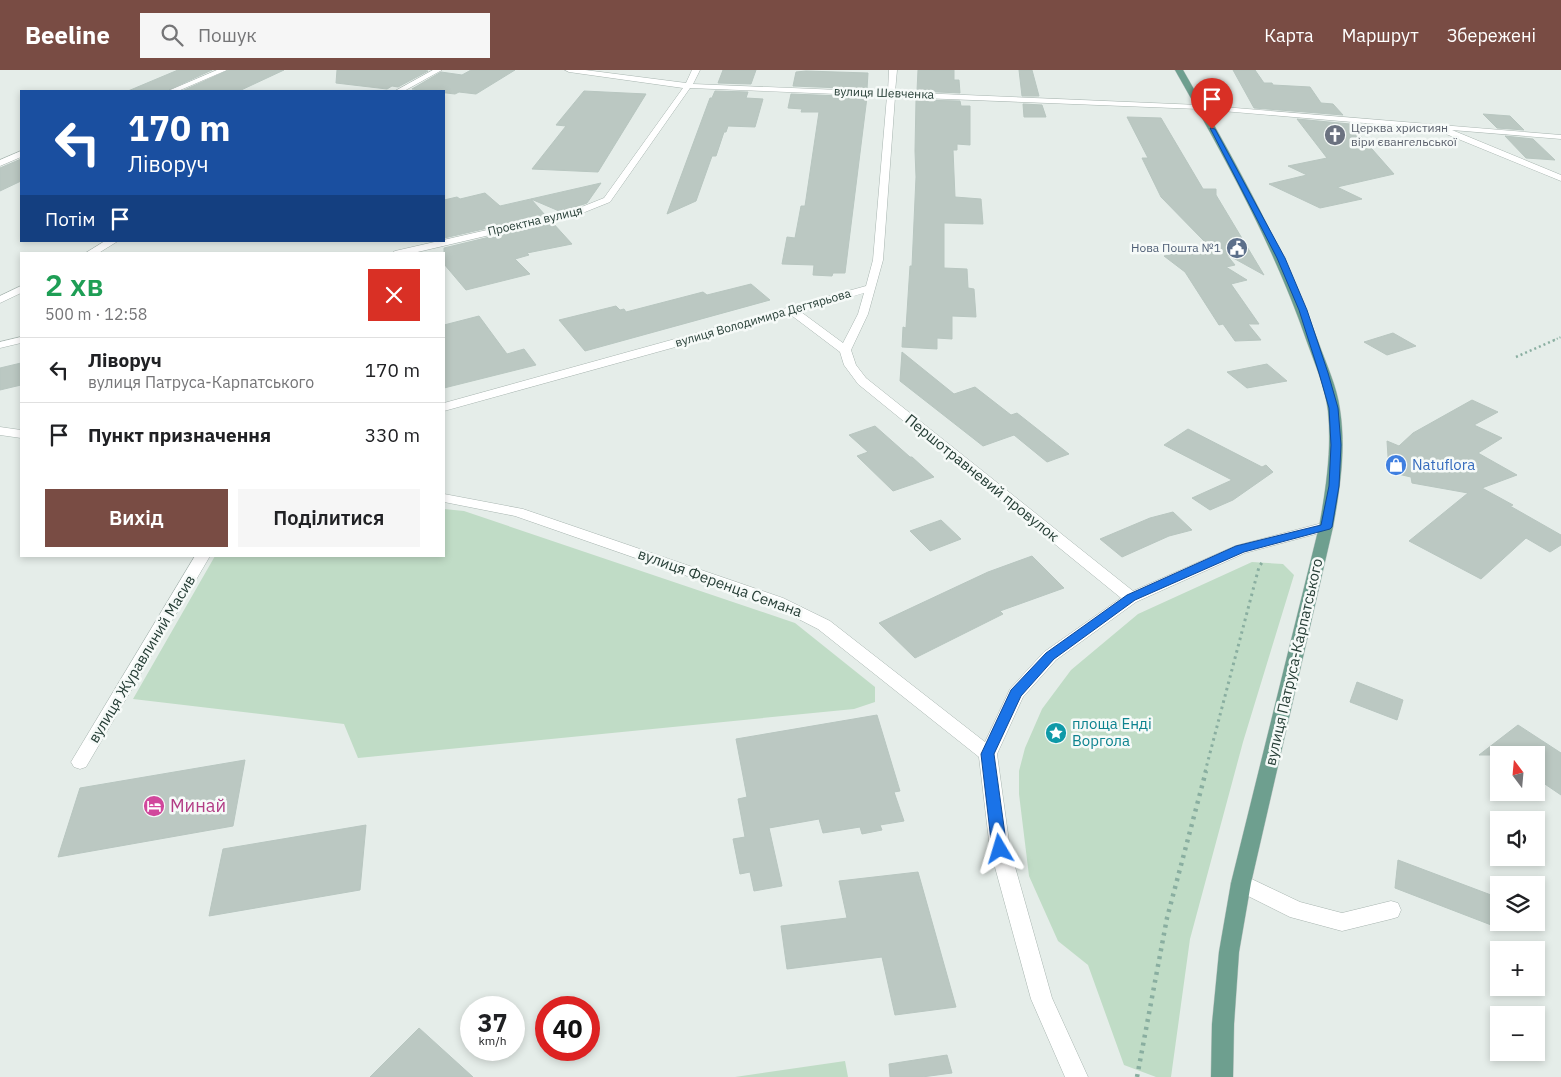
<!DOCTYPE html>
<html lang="uk">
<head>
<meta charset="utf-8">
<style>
	body { margin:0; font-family:"IBM Plex Sans",sans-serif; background:#f6f6f6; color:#202124; height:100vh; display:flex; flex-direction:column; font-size:19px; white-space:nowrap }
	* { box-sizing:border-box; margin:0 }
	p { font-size:16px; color:#757577 }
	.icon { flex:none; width:28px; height:28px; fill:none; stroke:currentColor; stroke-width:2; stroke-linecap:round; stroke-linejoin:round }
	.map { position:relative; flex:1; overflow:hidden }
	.details { position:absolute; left:20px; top:182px; width:425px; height:305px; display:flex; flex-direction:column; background:#fff; border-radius:0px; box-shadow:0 2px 8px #0003 }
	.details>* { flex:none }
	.guide { position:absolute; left:20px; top:20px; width:425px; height:152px; border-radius:0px; box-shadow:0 2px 8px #0003; background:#1a4fa0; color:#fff; overflow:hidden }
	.needle { width:32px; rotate:344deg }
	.fabs { position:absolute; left:1490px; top:676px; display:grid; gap:10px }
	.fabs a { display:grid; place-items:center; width:55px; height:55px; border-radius:0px; background:#fff; box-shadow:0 2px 8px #0003; font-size:25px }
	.speed { position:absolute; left:460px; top:926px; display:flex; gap:10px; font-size:25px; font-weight:700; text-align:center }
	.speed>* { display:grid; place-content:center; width:65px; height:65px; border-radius:50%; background:#fff; box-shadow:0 2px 8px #0003; line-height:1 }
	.speed small { font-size:12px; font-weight:400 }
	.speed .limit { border:8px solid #d22; background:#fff; color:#111 }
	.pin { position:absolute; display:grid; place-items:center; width:42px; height:42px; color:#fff; margin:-51px -21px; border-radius:50% 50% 50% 0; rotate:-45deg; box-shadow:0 0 5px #0007 }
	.pin .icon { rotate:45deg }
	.me { position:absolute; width:55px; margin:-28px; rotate:353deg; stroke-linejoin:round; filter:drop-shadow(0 0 4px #0008) }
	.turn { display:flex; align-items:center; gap:18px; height:105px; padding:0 25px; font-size:22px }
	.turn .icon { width:65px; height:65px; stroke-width:2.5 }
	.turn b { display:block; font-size:35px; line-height:42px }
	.then { display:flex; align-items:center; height:48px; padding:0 25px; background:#0003; gap:10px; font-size:19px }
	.round { display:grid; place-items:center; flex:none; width:52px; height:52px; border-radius:0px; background:#f6f6f6 }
	.summary { display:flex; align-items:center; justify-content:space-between; height:85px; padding:0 25px }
	h1 { font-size:30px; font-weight:600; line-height:38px; color:#1e9e55 }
	.cta { display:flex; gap:10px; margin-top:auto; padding:10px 25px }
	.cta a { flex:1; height:58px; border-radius:0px; background:#794c44; color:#fff; font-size:20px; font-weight:600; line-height:58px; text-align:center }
	.cta a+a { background:#f6f6f6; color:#202124 }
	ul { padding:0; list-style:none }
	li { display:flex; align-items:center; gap:15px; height:65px; padding:0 25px; border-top:1px solid #e0e0e0 }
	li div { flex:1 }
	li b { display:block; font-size:19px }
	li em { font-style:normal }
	header { display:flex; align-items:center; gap:30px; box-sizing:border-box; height:70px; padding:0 25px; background:#794c44; color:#fff }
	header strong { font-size:24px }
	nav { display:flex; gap:28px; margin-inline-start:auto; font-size:18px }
	.search { width:350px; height:45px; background:#f6f6f6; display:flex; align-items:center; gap:12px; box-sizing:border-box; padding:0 18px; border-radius:0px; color:#757577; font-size:19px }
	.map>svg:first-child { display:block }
</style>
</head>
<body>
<header>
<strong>Beeline</strong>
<div class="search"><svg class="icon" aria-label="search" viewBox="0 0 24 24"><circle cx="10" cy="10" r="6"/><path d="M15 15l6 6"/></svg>Пошук</div>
<nav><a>Карта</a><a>Маршрут</a><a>Збережені</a></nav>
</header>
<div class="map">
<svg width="1561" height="1007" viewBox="0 0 1561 1007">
	<rect width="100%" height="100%" fill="#e5ede9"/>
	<!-- green -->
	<g fill="#c0dcc6">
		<polygon points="444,439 464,441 795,553 875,617 875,632 854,639 358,688 344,654 133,629 215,486 444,486"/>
		<polygon points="1252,492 1283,494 1294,505 1243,672 1190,869 1171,1007 1156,1007 1124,995 1088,895 1058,871 1029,806 1019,724 1019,701 1025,678 1042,639 1071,600 1138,544"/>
		<polygon points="845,991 848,1007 735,1007"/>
	</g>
	<!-- building -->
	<g fill="#bbc8c2" stroke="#b8c6c0">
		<polygon points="178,0 212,0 166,21 128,21"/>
		<polygon points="229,0 284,0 239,21 182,21"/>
		<polygon points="337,0 422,0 428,1 398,17 392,16 387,19 336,13"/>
		<polygon points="471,0 515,0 476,24 459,22 455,24 412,19 441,2 462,5"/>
		<polygon points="723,0 756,0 751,14 718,13"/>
		<polygon points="918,0 954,0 954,10 959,10 960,23 917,21"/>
		<polygon points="1019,0 1032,0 1039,26 1022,26"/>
		<polygon points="1233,0 1255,0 1264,13 1272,13 1273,15 1310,17 1321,33 1333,34 1343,45 1254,38"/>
		<polygon points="806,1 868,3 867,19 793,16 796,2"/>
		<polygon points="584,21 646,24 598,102 532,99 566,56 556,55"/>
		<polygon points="715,21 748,22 746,28 763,29 755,57 728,56 726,62 724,62 716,86 712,86 696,131 667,144 710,28 712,28"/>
		<polygon points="791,24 867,27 845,203 833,203 832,206 813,205 814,195 782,194 787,167 795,168 801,136 805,136 819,42 801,42 802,39 788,38"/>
		<polygon points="916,30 960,31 961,36 970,36 970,75 957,74 957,80 953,80 955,127 981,129 983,154 944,153 944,198 967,199 968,218 974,219 976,247 952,246 952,269 937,268 937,279 902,277 903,257 906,258 910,196 912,196 916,107 915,81"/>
		<polygon points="1023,34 1042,35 1046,47 1024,47"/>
		<polygon points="1483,44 1510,46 1524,60 1497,58"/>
		<polygon points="1127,47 1161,48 1203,119 1216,119 1216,125 1264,205 1226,184 1235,195 1226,197 1247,210 1231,214 1259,254 1248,254 1261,270 1235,271 1223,254 1219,255 1185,202 1164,186 1214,177 1204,171 1161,127 1142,88 1148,88"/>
		<polygon points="1297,49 1350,54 1394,104 1337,117 1362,129 1320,138 1269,114 1307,105 1288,96 1327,88"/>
		<polygon points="1505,66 1533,69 1555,90 1526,88"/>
		<polygon points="21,89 21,111 0,121 0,98"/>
		<polygon points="601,113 587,133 573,138 559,141 531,129 545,145 444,168 444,130 457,127 460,129 485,123 500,136"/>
		<polygon points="552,152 572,174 527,183 529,185 515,189 530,204 466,220 444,194 444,178"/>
		<polygon points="751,214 770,230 585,281 559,250 616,236 620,240 624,239 626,242 703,222 707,225"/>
		<polygon points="479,246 507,284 524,279 536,295 444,318 444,255"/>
		<polygon points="1393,263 1416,276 1387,285 1364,272"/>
		<polygon points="902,282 954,324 975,317 1011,345 1017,343 1069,384 1047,392 1014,365 983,376 900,311"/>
		<polygon points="21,293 21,315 0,320 0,298"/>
		<polygon points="1267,294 1287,311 1247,318 1227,302"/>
		<polygon points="1472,330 1498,342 1474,355 1502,368 1478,383 1517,405 1482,418 1513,435 1510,436 1561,465 1561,475 1550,482 1526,468 1481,509 1409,471 1468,423 1412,413 1411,407 1389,402 1387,371 1399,376 1413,363"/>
		<polygon points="875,356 910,387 912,387 934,407 893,421 857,386 868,382 849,365"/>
		<polygon points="1188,359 1262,397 1266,395 1273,402 1233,430 1210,440 1192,428 1232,410 1164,375"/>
		<polygon points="1173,442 1192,460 1169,466 1122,487 1100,469 1150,448"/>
		<polygon points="941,450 961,469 930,481 910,461"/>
		<polygon points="1032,486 1064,518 1000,541 1003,544 915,588 879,553 988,502"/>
		<polygon points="1357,612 1403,630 1397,650 1350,632"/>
		<polygon points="877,645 900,721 894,722 904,751 880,755 882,760 862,764 860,757 823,763 819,749 769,758 782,816 754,821 750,802 740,804 733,769 745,767 738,729 747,727 736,669"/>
		<polygon points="1518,655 1561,683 1561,725 1536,708 1536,685 1479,685"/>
		<polygon points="245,690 233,756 58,787 80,718"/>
		<polygon points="366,755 360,820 209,846 223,779"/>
		<polygon points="1398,790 1499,828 1499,858 1395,818"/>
		<polygon points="918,802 956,937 895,945 882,887 787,899 781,856 847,848 839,811"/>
		<polygon points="419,958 473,1007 370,1007"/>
		<polygon points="947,985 952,1003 922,1007 890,1007 889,994"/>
	</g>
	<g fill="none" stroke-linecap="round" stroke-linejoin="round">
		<!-- minor casing -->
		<g stroke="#a8b5b0" stroke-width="1">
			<g id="minor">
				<polygon points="217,0 227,0 178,21 168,21"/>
				<polygon points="433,0 442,0 404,21 395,21"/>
				<path d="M565,0H585L686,13L692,0H700L693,14L888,22L889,0H897L895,22L1199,35L1561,65V69L1452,60L1561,105V111L1446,64L1445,62L1447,60L1199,39L895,27L883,190L868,244L851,280L856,295L866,308L1133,521L1235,476L1326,452L1331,454L1333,457L1331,460L1245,483L1136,532L1056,590L1023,627L997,684L1010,779L1052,928L1088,1007H1065L1031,929L990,779L979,687L818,559L773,536L515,446L444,432V424L523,439L783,528L830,551L985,672L1010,619L1044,582L1121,528L858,314L844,295L840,282L791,245L444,341V333L866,216L873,190L887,26L690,18L610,132L580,144L409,184H390L395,181L574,140L604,128L683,18L569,2ZM864,223L858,244L843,273L801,242Z"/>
				<polygon points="21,81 21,87 0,96 0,90"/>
				<polygon points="105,171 118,171 97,184 84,184"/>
				<polygon points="21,216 21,223 0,233 0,226"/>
				<polygon points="21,267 21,273 0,278 0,272"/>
				<polygon points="0,357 21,360 21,368 0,365"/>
				<polygon points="195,486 210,486 86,697 80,699 74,697 71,692 74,687"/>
				<polygon points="1241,804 1300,832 1342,843 1391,831 1398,833 1401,840 1398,847 1391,849 1342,861 1290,847 1234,819 1231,813 1234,807"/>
			</g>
		</g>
		<!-- major casing -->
		<g stroke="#c2c9c7" stroke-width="1">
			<path id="major" d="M1175,0H1183C1233,88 1283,176 1318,271C1326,294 1337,316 1340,340C1346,379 1340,419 1333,457L1251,813L1239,882L1234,954L1233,1007H1211L1212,954L1219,882L1231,813L1319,457C1326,419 1332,379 1328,341C1325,317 1315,294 1307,272C1274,176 1225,88 1175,0Z"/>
		</g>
		<!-- path-far3 -->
		<polyline stroke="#89aea0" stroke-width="2" stroke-dasharray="1 2" stroke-linecap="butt" points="1554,270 1561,267"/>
		<!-- path-far2 -->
		<polyline stroke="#89aea0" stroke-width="2.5" stroke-dasharray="2 3" stroke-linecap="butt" points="1516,287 1557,269"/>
		<!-- path-far1 -->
		<polyline stroke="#89aea0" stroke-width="3" stroke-dasharray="2.5 4" stroke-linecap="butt" points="1205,702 1259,497 1263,491"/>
		<!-- path -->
		<polyline stroke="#89aea0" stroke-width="4.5" stroke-dasharray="3 5" stroke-linecap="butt" points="1137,1007 1167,848 1206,701"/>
		<!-- minor -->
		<use href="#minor" fill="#fff" fill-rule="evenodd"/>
		<!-- major -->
		<use href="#major" fill="#6e9f8f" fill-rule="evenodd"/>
	</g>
	<!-- route -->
	<polygon fill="#1a73e8" stroke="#114b97" points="1210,58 1215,59 1285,188 1307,240 1328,303 1338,338 1341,375 1339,416 1332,457 1330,459 1244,482 1135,530 1054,589 1021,626 994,684 1007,779 1005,784 1000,785 995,784 992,779 981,684 1011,620 1046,583 1127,525 1236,476 1321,455 1329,416 1331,375 1329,338 1319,303 1299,240 1277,188"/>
	<!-- icons -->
	<defs>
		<g id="church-disc" transform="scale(1.125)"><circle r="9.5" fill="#6b7280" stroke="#f6faf8"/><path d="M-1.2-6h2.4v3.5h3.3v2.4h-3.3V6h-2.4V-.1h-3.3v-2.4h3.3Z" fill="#fff"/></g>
		<g id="civic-disc" transform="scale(1.125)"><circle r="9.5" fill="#5c6f8a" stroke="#f6faf8"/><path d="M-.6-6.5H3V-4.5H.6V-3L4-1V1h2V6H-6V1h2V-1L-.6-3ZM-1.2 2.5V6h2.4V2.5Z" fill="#fff"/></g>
		<g id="shop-disc" transform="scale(1.125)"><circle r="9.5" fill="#3f7fe0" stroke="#f6faf8"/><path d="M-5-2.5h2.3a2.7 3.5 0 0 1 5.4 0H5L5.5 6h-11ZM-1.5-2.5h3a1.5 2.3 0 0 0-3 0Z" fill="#fff"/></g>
		<g id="sight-disc" transform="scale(1.125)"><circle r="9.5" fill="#0f9aa8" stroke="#f6faf8"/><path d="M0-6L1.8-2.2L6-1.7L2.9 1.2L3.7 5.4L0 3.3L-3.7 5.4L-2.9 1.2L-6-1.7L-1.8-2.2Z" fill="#fff"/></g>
		<g id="hotel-disc" transform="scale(1.125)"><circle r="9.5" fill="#d1479c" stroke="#f6faf8"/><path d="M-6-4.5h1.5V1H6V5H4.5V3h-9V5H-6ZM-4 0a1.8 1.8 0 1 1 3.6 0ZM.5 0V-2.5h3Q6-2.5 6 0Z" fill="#fff"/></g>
	</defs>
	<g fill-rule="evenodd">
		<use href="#church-disc" x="1335" y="65"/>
		<use href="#civic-disc" x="1237" y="178"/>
		<use href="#shop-disc" x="1396" y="395"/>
		<use href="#sight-disc" x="1056" y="663"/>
		<use href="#hotel-disc" x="154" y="736"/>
	</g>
	<g text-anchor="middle" stroke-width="5" stroke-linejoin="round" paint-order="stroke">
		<!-- far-street labels -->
		<g font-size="12" fill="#263e36" stroke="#f6faf8">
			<text transform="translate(884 23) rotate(2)" y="4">вулиця Шевченка</text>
			<text transform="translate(535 151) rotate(-13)" y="4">Проектна вулиця</text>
			<text transform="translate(763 248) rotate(-16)" y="4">вулиця Володимира Дегтярьова</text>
		</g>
		<!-- far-worship labels -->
		<g font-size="12" fill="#5b616d" stroke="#f6faf8" text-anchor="start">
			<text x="1351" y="62">Церква християн<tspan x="1351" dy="14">віри євангельської</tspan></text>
		</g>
		<!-- far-service labels -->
		<g font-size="12" fill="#4e5e75" stroke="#f6faf8" text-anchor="end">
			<text x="1221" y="182">Нова Пошта №1</text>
		</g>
		<!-- shop labels -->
		<g font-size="15" fill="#366cbe" stroke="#f6faf8" text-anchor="start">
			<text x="1412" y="400">Natuflora</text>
		</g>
		<!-- street labels -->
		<g font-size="15" fill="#263e36" stroke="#f6faf8">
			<text transform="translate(982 408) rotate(39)" y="5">Першотравневий провулок</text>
			<text transform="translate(720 513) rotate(20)" y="5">вулиця Ференца Семана</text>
			<text transform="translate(142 589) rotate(-59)" y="5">вулиця Журавлиний Масив</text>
			<text transform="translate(1294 592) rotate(-77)" y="5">вулиця Патруса-Карпатського</text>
		</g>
		<!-- culture labels -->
		<g font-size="15" fill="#0d838f" stroke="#f6faf8" text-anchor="start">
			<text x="1072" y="659">площа Енді<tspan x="1072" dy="17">Воргола</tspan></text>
		</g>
		<!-- near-hotel labels -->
		<g font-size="18" fill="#b23c85" stroke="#f6faf8" text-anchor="start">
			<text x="170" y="742">Минай</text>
		</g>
	</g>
</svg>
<div class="fabs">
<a><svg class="needle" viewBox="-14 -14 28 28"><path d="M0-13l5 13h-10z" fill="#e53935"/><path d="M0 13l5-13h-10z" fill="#757577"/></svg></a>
<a><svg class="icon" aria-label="sound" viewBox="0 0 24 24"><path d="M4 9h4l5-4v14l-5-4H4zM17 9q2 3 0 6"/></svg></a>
<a><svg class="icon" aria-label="layers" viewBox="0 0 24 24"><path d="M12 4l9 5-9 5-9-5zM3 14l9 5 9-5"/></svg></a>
<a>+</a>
<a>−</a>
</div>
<div class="speed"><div>37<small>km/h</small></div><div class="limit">40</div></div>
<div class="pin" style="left:1212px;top:59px;background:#d93025"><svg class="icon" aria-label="arrive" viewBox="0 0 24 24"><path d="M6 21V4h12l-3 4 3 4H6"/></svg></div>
<svg class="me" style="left:1000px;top:779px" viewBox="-20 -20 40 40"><path d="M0-17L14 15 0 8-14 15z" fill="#1a73e8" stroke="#fff" stroke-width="4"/></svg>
<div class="guide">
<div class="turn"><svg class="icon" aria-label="left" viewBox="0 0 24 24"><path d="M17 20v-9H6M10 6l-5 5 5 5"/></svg><div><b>170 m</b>Ліворуч</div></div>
<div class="then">Потім<svg class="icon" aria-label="arrive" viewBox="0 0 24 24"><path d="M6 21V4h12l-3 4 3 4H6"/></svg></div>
</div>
<section class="details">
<div class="summary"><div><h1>2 хв</h1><p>500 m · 12:58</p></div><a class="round" style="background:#d93025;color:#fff"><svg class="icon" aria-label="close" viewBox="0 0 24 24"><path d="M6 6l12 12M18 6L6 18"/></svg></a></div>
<ul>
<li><svg class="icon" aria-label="left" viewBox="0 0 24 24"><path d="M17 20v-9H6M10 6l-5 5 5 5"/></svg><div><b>Ліворуч</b><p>вулиця Патруса-Карпатського</p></div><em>170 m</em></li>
<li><svg class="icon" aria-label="arrive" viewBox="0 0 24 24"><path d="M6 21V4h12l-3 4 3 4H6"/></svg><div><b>Пункт призначення</b></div><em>330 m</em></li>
</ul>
<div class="cta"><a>Вихід</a><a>Поділитися</a></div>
</section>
</div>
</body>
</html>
